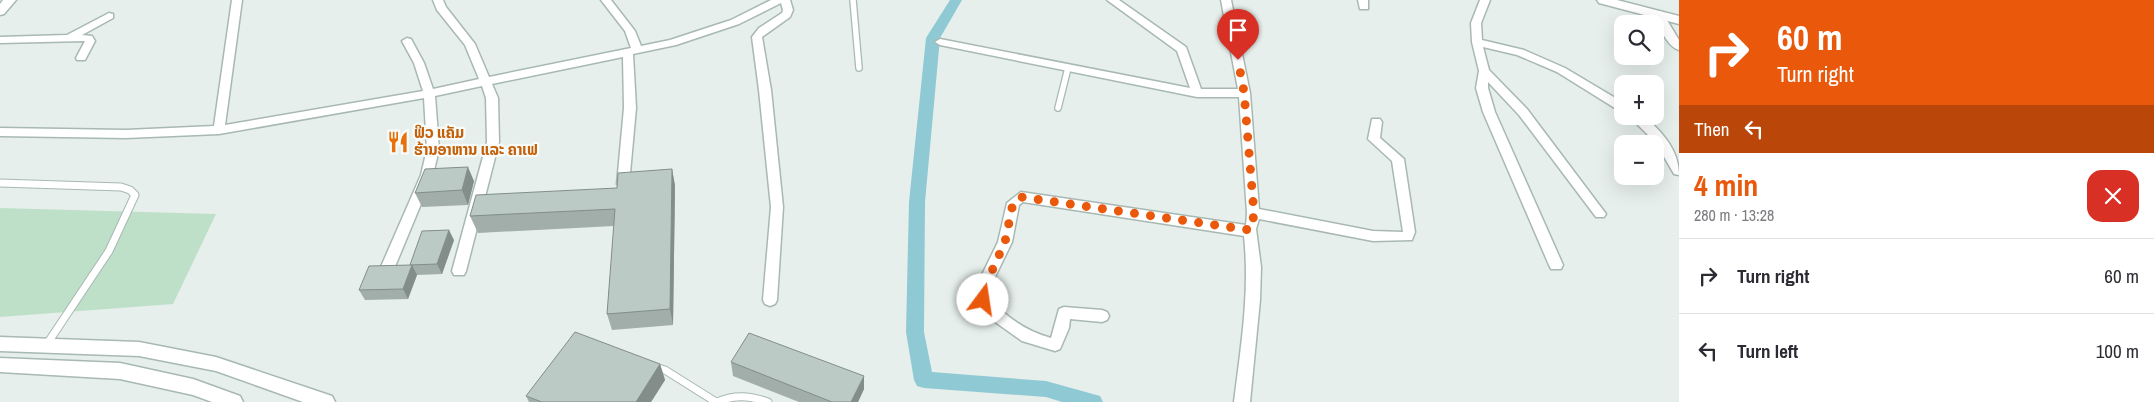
<!DOCTYPE html>
<html lang="en">
<head>
<meta charset="utf-8">
<style>
	body { margin:0; font-family:"Archivo Narrow","Noto Sans Lao",sans-serif; background:#f7f7f7; color:#2b2b33; height:100vh; display:flex; flex-direction:column; font-size:19px; white-space:nowrap }
	* { box-sizing:border-box; margin:0 }
	p { font-size:16px; color:#7c7c81 }
	.icon { flex:none; width:28px; height:28px; fill:none; stroke:currentColor; stroke-width:2; stroke-linecap:round; stroke-linejoin:round }
	.map { position:relative; flex:1; overflow:hidden }
	.details { display:flex; flex-direction:column; background:#fff; width:475px }
	.details>* { flex:none }
	.guide { background:#ea580c; color:#fff; overflow:hidden }
	.controls { position:absolute; left:1614px; top:15px; display:grid; gap:10px }
	.controls a { display:grid; place-items:center; width:50px; height:50px; border-radius:10px; background:#fff; box-shadow:0 5px 20px #0002; font-size:25px }
	.pin { position:absolute; display:grid; place-items:center; width:42px; height:42px; color:#fff; margin:-51px -21px; border-radius:50% 50% 50% 0; rotate:-45deg; box-shadow:0 0 5px #0007 }
	.pin .icon { rotate:45deg }
	.me { position:absolute; width:55px; margin:-28px; rotate:14deg; stroke-linejoin:round; filter:drop-shadow(0 0 4px #0008) }
	.turn { display:flex; align-items:center; gap:18px; height:105px; padding:0 15px; font-size:22px }
	.turn .icon { width:65px; height:65px; stroke-width:2.5 }
	.turn b { display:block; font-size:35px; line-height:42px }
	.then { display:flex; align-items:center; height:48px; padding:0 15px; background:#0003; gap:10px; font-size:19px }
	.round { display:grid; place-items:center; flex:none; width:52px; height:52px; border-radius:15px; background:#f7f7f7 }
	.head { display:flex; align-items:center; justify-content:space-between; height:85px; padding:0 15px }
	h1 { font-size:30px; font-weight:800; line-height:38px; color:#ea580c }
	ul { padding:0; list-style:none }
	li { display:flex; align-items:center; gap:15px; height:75px; padding:0 15px; border-top:1px solid #e1e1e2 }
	li div { flex:1 }
	li b { display:block; font-size:19px }
	li em { font-style:normal }
	main { display:flex; flex:1; min-height:0 }
	.map>svg:first-child { display:block }
</style>
</head>
<body>
<main>
<div class="map">
<svg width="1679" height="402" viewBox="0 0 1679 402">
	<rect width="100%" height="100%" fill="#e6efeb"/>
	<!-- green -->
	<polygon fill="#bfe0c8" points="0,208 216,214 173,304 0,317"/>
	<g fill="none" stroke-linecap="round" stroke-linejoin="round">
		<!-- canal -->
		<polygon fill="#8ec9d4" fill-rule="evenodd" points="950,0 962,0 940,38 925,202 924,332 932,372 1046,381 1100,396 1103,402 1062,402 1046,397 924,388 917,386 914,380 906,332 909,202 926,38"/>
		<!-- service-far1 casing -->
		<g stroke="#a8b8b2" stroke-width="8">
			<g id="service-far1">
				<polyline points="853,0 859,68"/>
				<polyline points="1058,108 1068,68"/>
			</g>
		</g>
		<!-- service casing -->
		<g stroke="#a8b8b2" stroke-width="9">
			<g id="service">
				<polyline points="0,183 121,187 130,190 135,195 109,251 47,344"/>
				<polyline points="655,367 665,370 716,402"/>
				<path d="M717,402C735,394 750,396 768,402"/>
			</g>
		</g>
		<!-- minor casing -->
		<g stroke="#a8b8b2" stroke-width="3">
			<g id="minor">
				<polygon points="232,0 242,0 225,125 423,91 414,63 402,41 407,38 411,39 424,63 433,89 479,79 465,45 437,10 433,0 443,0 446,7 475,44 489,77 631,48 625,31 601,0 611,0 635,31 641,46 670,40 731,20 771,0 790,0 793,10 790,17 762,37 771,90 783,207 777,300 775,304 770,306 765,304 763,300 771,207 759,90 752,37 759,28 782,13 783,10 781,3 739,24 676,45 633,54 636,108 629,184 623,188 617,184 624,108 623,57 492,84 498,98 499,142 466,271 464,275 454,275 452,271 487,142 486,98 482,86 435,96 439,149 433,175 394,269 392,273 382,273 380,269 421,175 427,149 424,98 219,134 126,138 0,136 0,128 126,130 214,126"/>
				<path d="M1107,0H1119L1186,47L1201,89H1238L1221,0H1231L1250,93L1259,209L1373,231L1403,232L1392,161L1368,139L1372,119H1380L1382,122L1380,138L1404,159L1415,232L1412,240L1373,241L1259,219L1256,229L1261,267L1260,300L1250,402H1234C1241,346 1250,292 1244,236L1023,202L1019,205L1012,242L992,283L990,299C1007,318 1026,331 1051,338L1059,309L1064,307L1102,310L1107,312L1109,316L1107,320L1102,322L1070,319L1069,328L1060,349L1055,351L1022,341L991,319L976,300L978,283L998,242L1007,203L1021,192L1246,225L1247,213L1239,97H1197L940,45L935,42L940,39L1190,88L1177,51Z"/>
				<polygon points="1358,0 1368,0 1368,9 1360,9"/>
				<polygon points="1480,0 1490,0 1481,23 1482,40 1524,50 1565,68 1622,102 1622,111 1618,110 1557,72 1517,55 1483,47 1489,70 1527,109 1606,214 1604,217 1596,217 1519,115 1488,82 1488,88 1495,112 1563,265 1561,269 1551,269 1549,265 1483,112 1476,88 1479,71 1472,42 1471,23"/>
				<path d="M1658,11L1662,12L1679,40V50C1666,46 1659,25 1653,14Z"/>
				<polygon points="109,13 113,14 113,18 82,35 92,36 95,41 85,60 77,60 76,58 85,41 0,43 0,37 67,35"/>
				<path d="M1629,116H1643C1662,131 1679,150 1679,175L1674,174L1656,143Z"/>
			</g>
		</g>
		<!-- tertiary casing -->
		<g stroke="#a8b8b2" stroke-width="3">
			<g id="tertiary">
				<polygon points="3,0 16,0 4,14 0,15 0,4"/>
				<polygon points="1597,0 1617,0 1679,16 1679,24 1599,3"/>
				<polygon points="0,337 139,342 216,357 332,396 335,402 303,402 216,371 139,356 0,351"/>
				<polygon points="0,358 120,363 193,379 240,396 243,402 212,402 193,395 120,379 0,372"/>
			</g>
		</g>
		<!-- service-far1 -->
		<use href="#service-far1" stroke="#fff" stroke-width="5.5"/>
		<!-- service -->
		<use href="#service" stroke="#fff" stroke-width="7"/>
		<!-- minor -->
		<use href="#minor" fill="#fff" fill-rule="evenodd"/>
		<!-- tertiary -->
		<use href="#tertiary" fill="#fff" fill-rule="evenodd"/>
	</g>
	<!-- wall -->
	<g fill="#a1aea9">
		<polygon points="672,169 675,186 673,325 612,330 607,314 614,226 478,233 470,216 617,188"/>
		<polygon points="474,181 468,205 422,207 415,193"/>
		<polygon points="454,240 442,274 417,275 408,299 365,300 359,290 410,265"/>
		<polygon points="731,362 864,376 864,389 858,402 799,402 733,376"/>
		<polygon points="660,364 665,380 651,402 529,402 526,396"/>
	</g>
	<!-- shaded-wall -->
	<g fill="#838d89">
		<polygon points="468,167 474,181 468,205 462,190"/>
		<polygon points="672,169 675,186 673,325 670,309"/>
		<polygon points="449,230 454,240 442,274 437,264"/>
		<polygon points="412,265 417,275 408,299 403,289"/>
		<polygon points="660,364 665,380 651,402 636,402"/>
		<polygon points="864,376 864,389 858,402 851,402"/>
	</g>
	<!-- building -->
	<g fill="#bbcac4" stroke="#838d89">
		<polygon points="468,167 462,190 415,193 425,169"/>
		<polygon points="672,169 670,309 607,314 615,209 470,216 476,195 617,188 618,173"/>
		<polygon points="449,230 437,264 410,265 422,231"/>
		<polygon points="412,265 403,289 359,290 369,266"/>
		<polygon points="575,332 660,364 636,402 542,402 526,396"/>
		<polygon points="749,333 864,376 851,402 832,402 731,362"/>
	</g>
	<g fill="none" stroke-linecap="round" stroke-linejoin="round">
		<!-- route -->
		<polyline stroke="#ea580c" stroke-width="9" stroke-dasharray="0 16.2" points="983,300 986,284 1005,242 1013,203 1021,197 1250,230 1252,226 1254,213 1244,92 1238,60"/>
	</g>
	<!-- icons -->
	<defs>
		<g id="restaurant-bare" transform="scale(1.725)"><path d="M-5-6h1v4h1v-4h1v4h1v-4h1v5L-1.5 .5V6h-2V.5L-5-1ZM5-6V6H3V1.5H1.5Q1.5-4 5-6Z" fill="#e8710a" stroke="#f7fbf9" stroke-width="2.5" paint-order="stroke"/></g>
	</defs>
	<g fill-rule="evenodd">
		<use href="#restaurant-bare" x="398" y="142"/>
	</g>
	<g text-anchor="middle" stroke-width="4.5" stroke-linejoin="round" paint-order="stroke">
		<!-- food labels -->
		<g font-size="15" font-weight="bold" fill="#c56008" stroke="#f7fbf9" text-anchor="start">
			<text x="414" y="138">ຟິວ ແຄັມ<tspan x="414" dy="17">ຮ້ານອາຫານ ແລະ ຄາເຟ</tspan></text>
		</g>
	</g>
</svg>
<div class="controls">
<a><svg class="icon" aria-label="search" viewBox="0 0 24 24"><circle cx="10" cy="10" r="6"/><path d="M15 15l6 6"/></svg></a>
<a>+</a>
<a>−</a>
</div>
<div class="pin" style="left:1238px;top:60px;background:#d93025"><svg class="icon" aria-label="arrive" viewBox="0 0 24 24"><path d="M6 21V4h12l-3 4 3 4H6"/></svg></div>
<svg class="me" style="left:983px;top:300px" viewBox="-20 -20 40 40"><circle r="19" fill="#fff"/><path d="M0-13L10 11 0 6-10 11z" fill="#ea580c"/></svg>
</div>
<section class="details">
<div class="guide">
<div class="turn"><svg class="icon" aria-label="right" viewBox="0 0 24 24"><path d="M7 20v-9h11M14 6l5 5-5 5"/></svg><div><b>60 m</b>Turn right</div></div>
<div class="then">Then<svg class="icon" aria-label="left" viewBox="0 0 24 24"><path d="M17 20v-9H6M10 6l-5 5 5 5"/></svg></div>
</div>
<div class="head"><div><h1>4 min</h1><p>280 m · 13:28</p></div><a class="round" style="background:#d93025;color:#fff"><svg class="icon" aria-label="close" viewBox="0 0 24 24"><path d="M6 6l12 12M18 6L6 18"/></svg></a></div>
<ul>
<li><svg class="icon" aria-label="right" viewBox="0 0 24 24"><path d="M7 20v-9h11M14 6l5 5-5 5"/></svg><div><b>Turn right</b></div><em>60 m</em></li>
<li><svg class="icon" aria-label="left" viewBox="0 0 24 24"><path d="M17 20v-9H6M10 6l-5 5 5 5"/></svg><div><b>Turn left</b></div><em>100 m</em></li>
</ul>
</section>
</main>
</body>
</html>
